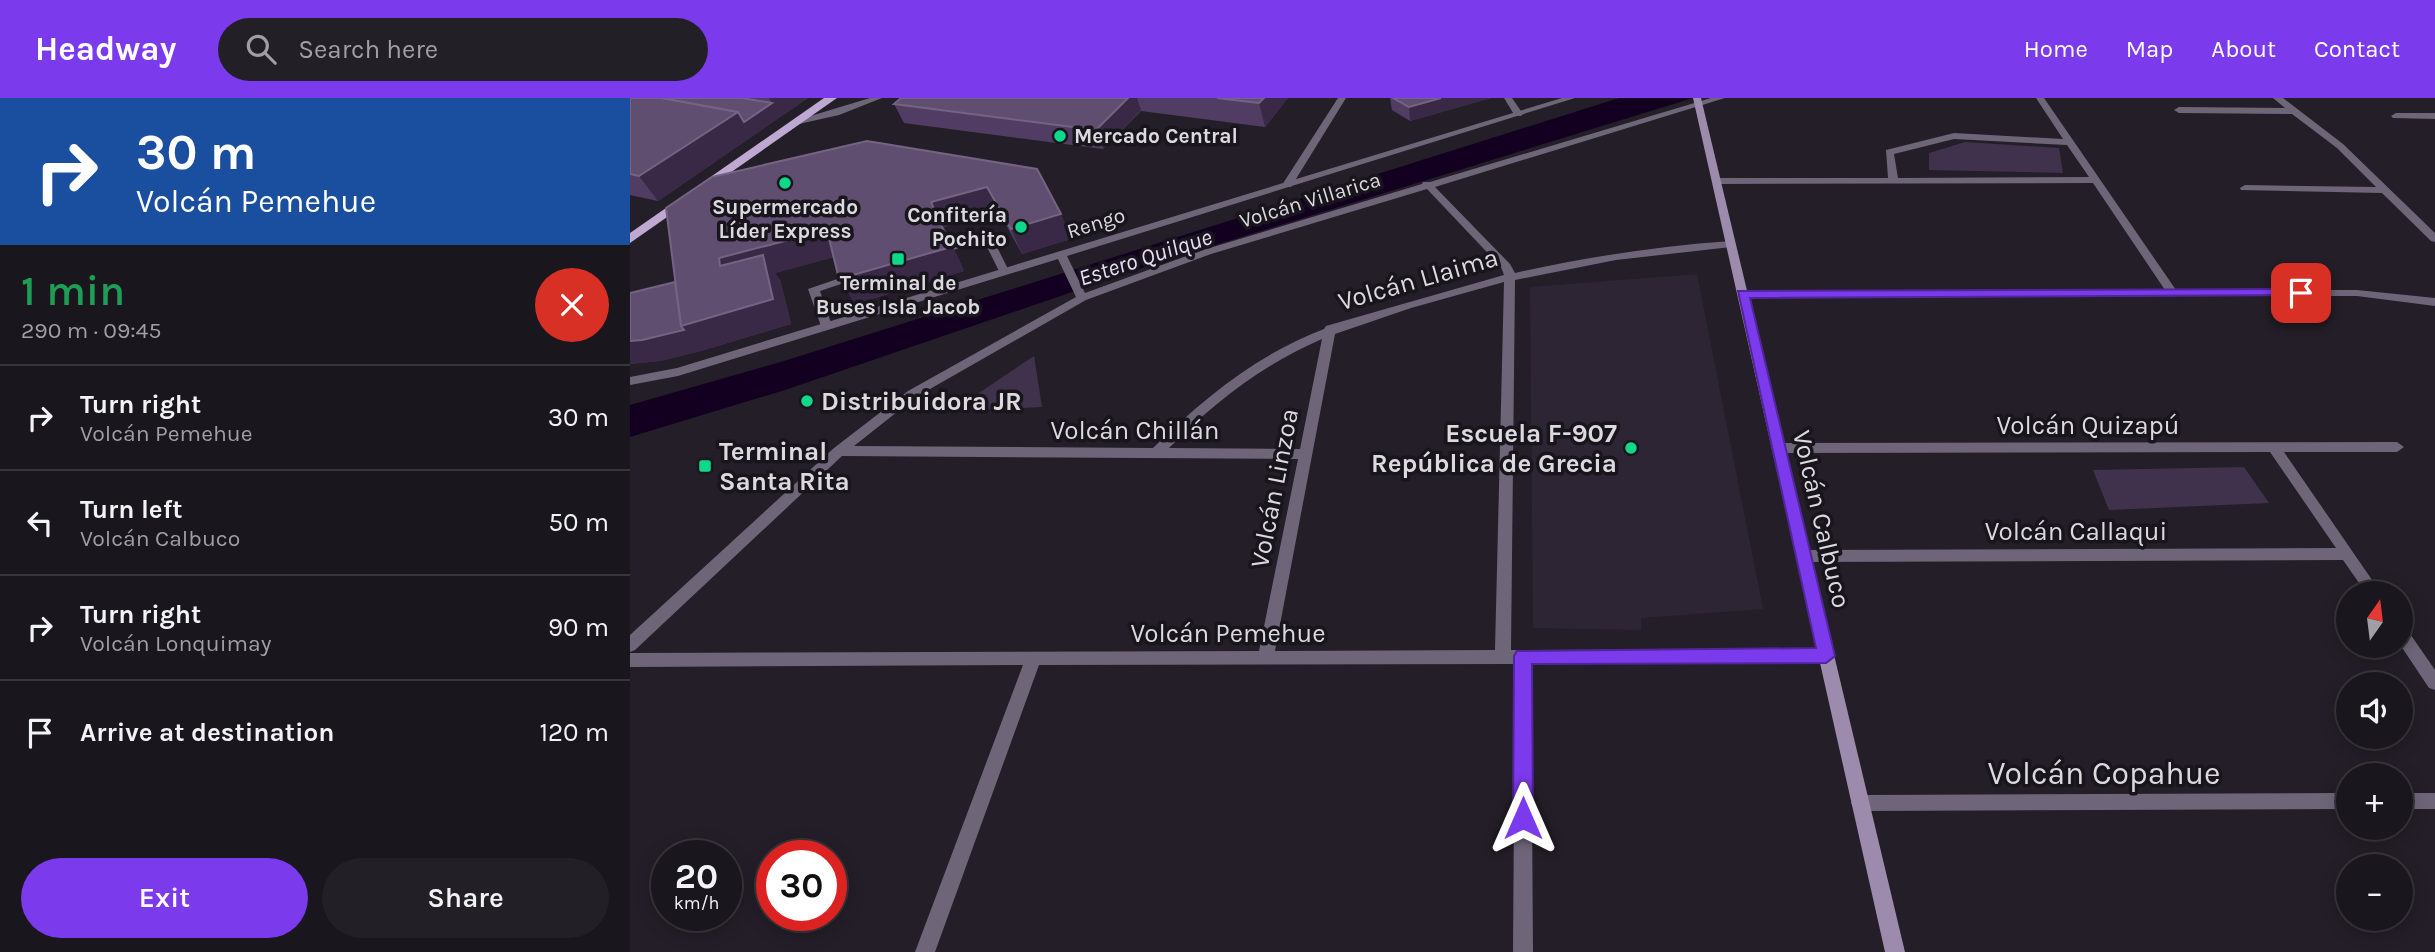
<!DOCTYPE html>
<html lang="en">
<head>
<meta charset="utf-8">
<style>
	body { margin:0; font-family:Karla,sans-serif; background:#231f26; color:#f1f3f6; height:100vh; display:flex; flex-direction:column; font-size:26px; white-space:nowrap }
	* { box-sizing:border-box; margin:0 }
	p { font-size:23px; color:#9f9fa4 }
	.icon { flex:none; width:38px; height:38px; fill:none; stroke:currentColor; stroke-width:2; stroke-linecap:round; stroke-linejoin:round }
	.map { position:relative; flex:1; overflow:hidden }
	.panel { display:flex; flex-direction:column; background:#1a161d; width:630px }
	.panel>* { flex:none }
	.top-card { background:#1a4fa0; color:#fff; overflow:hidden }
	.needle { width:46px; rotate:14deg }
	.controls { position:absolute; left:1706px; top:483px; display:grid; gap:14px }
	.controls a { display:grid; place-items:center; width:77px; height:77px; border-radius:50%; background:#1a161d; box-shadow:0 4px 18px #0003,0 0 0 2px #38353b; font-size:35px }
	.speed { position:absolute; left:21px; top:742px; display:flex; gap:14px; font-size:35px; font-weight:700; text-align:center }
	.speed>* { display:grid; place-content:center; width:91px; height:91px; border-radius:50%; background:#1a161d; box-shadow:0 4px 18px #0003,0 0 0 2px #38353b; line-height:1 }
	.speed small { font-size:18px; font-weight:400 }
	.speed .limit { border:10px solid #d22; background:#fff; color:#111 }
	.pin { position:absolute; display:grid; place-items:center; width:60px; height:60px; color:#fff; margin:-30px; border-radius:14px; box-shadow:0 4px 10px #0006 }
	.me { position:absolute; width:77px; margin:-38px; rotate:0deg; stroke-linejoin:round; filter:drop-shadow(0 0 5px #0008) }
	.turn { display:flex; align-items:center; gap:24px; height:147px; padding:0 21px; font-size:32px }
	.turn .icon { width:91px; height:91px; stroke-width:2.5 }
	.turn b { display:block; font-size:49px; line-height:60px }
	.round { display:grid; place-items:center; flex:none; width:74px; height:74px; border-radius:37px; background:#231f26 }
	.headline { display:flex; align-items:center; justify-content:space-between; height:119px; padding:0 21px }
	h1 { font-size:42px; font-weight:600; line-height:52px; color:#1e9e55 }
	.button { display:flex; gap:14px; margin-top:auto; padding:14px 21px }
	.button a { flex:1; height:80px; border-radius:42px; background:#7c3aed; color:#fff; font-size:28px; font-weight:600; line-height:80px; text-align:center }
	.button a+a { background:#231f26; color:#f1f3f6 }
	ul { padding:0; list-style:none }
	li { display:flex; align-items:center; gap:21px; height:105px; padding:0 21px; border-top:2px solid #38353b }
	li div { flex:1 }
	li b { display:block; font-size:26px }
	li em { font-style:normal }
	header { display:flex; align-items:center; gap:42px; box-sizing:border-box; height:98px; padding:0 35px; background:#7c3aed; color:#fff }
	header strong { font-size:33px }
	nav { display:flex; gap:38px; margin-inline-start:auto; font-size:24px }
	.search { width:490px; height:63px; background:#231f26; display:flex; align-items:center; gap:18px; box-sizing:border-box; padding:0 24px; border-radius:38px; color:#9f9fa4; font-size:26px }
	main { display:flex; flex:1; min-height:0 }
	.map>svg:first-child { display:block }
</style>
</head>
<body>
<header>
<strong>Headway</strong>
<div class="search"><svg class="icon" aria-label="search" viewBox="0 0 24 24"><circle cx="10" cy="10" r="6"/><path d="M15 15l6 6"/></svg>Search here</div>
<nav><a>Home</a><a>Map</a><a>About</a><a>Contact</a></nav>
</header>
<main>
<section class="panel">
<div class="top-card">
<div class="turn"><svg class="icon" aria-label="right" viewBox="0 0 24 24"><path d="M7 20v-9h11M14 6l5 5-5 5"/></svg><div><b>30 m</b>Volcán Pemehue</div></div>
</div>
<div class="headline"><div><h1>1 min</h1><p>290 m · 09:45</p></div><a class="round" style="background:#d93025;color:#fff"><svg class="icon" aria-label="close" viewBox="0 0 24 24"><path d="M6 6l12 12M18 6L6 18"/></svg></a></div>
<ul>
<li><svg class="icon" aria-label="right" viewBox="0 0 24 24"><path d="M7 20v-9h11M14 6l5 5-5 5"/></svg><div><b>Turn right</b><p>Volcán Pemehue</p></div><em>30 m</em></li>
<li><svg class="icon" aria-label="left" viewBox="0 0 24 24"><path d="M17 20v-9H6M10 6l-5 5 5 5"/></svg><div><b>Turn left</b><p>Volcán Calbuco</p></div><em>50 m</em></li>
<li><svg class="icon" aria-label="right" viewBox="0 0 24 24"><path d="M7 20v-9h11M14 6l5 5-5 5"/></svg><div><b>Turn right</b><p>Volcán Lonquimay</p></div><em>90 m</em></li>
<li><svg class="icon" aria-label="arrive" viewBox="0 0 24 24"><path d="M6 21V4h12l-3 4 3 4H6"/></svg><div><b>Arrive at destination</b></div><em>120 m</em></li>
</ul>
<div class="button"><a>Exit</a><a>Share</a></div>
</section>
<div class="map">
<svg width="1805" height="854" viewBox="0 0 1805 854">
	<rect width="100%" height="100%" fill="#231e27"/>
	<!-- built -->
	<polygon fill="#2d2533" points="1067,176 1133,511 1011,520 1011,532 903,530 900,189"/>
	<!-- green -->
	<g fill="#40324c">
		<polygon points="1335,44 1429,50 1433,75 1299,72 1299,55"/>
		<polygon points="404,258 412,309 322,313"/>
		<polygon points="1614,369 1639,405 1479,412 1463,372"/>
	</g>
	<!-- water -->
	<polygon fill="#130021" points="989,0 1063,0 527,165 155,292 0,339 0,307 154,263"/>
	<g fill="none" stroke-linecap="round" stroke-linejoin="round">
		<!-- lane -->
		<g fill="#6f6579" fill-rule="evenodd">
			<polygon points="240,0 252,0 209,17 169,26 164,23"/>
			<polygon points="708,0 716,0 661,89 653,89 652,87"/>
			<polygon points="874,0 882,0 893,16 891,18 885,18"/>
			<polygon points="357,136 362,139 379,173 378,175 370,175 354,143 323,152 318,149"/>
			<polygon points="219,177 225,180 223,182 190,193 202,228 200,231 192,231 178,191"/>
		</g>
		<!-- street -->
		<g fill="#6f6579" fill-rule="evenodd">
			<path d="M932,0H945L437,158L455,195L573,152L792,86L793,84H800L1081,0H1095L805,89L880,166L885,175C956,159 1028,148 1101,143L1106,146L1101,149L986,162L885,182L881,552L1196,551L1201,553L1204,558L1201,563L1196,565L901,566L903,854H883L885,566L409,567L305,854H285L393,567L0,569V555L629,553L668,361L212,358L5,552L0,554V537L204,350L278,293L446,199L428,161L48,278L0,287V279L47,270ZM797,91L871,169L874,177L696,228L694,231C626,257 574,300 523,350L224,348L286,299L456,202L581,156ZM874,184L865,552L645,553L705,236L781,210ZM692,241L670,351L539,350C585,304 632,267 692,241Z"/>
			<path d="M1406,0H1414L1546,192H1727L1805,200V208L1727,198L1113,199L1107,196L1113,193L1535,192L1463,85L1087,86L1082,83L1087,80H1258L1256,52L1324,35L1433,41ZM1324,41L1437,47L1459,79L1268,80L1264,56Z"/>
			<polygon points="1643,0 1653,0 1713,46 1805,135 1805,144 1801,143 1752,95 1611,92 1610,90 1615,87 1746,89 1707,50 1662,16 1549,15 1544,12 1549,9 1655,10"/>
			<polygon points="1766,15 1805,15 1805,21 1763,20 1761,18"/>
			<polygon points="1767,344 1774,349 1767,354 1654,354 1751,495 1736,495 1713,462 1174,464 1169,462 1167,458 1169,454 1174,452 1706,450 1640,354 1149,355 1142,350 1149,345"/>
			<polygon points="1771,529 1776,530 1805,572 1805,592 1799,590 1771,548"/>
			<polygon points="1718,695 1718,711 1230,713 1224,711 1221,705 1224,699 1230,697"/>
			<rect x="1771" y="695" width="34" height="16"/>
		</g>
		<!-- secondary -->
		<polygon fill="#9c8bac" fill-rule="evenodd" points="1063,0 1071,0 1275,854 1255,854"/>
		<!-- primary -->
		<polygon fill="#bfa9d3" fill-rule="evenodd" points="194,0 207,0 0,145 0,135"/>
	</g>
	<!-- wall -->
	<g fill="#513d63">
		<polygon points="0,0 178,0 28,103 0,97"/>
		<polygon points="271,0 658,0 635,29 511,13 473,51 274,25 264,6"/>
		<polygon points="760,0 861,0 780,23 762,12"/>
		<polygon points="237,43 431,116 441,141 392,156 369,114 314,129 334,173 225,206 204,159 145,175 150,182 161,226 71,253 30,263 0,266 0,195 45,184"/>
	</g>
	<!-- shaded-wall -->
	<g fill="#392946">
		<polygon points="139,0 178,0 28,103 9,78 108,14 142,5"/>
		<polygon points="498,0 507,0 511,12 473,51 466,32"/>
		<polygon points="634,0 658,0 635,29 629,5"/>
		<polygon points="811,0 861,0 780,23 779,9"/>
		<polygon points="357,89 369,114 314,129 334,173 225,206 209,181 301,104"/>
		<polygon points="431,116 441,141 392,156 381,131"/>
		<polygon points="197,132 213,157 145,175 150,182 161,226 71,253 30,263 0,266 0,243 51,228 89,160"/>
	</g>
	<!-- building -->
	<g fill="#604e71" stroke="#746382" stroke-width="2">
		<polygon points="0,0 32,0 108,14 9,78 0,76"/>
		<polygon points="32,0 112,0 142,5 114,24 108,14"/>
		<polygon points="271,0 498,0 466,32 264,6"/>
		<polygon points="587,0 634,0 629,5"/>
		<polygon points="763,0 811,0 779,9"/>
		<polygon points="237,43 407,71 431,116 381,131 357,89 301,104 321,149 209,181 197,132 89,160 90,168 133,157 143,201 51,228 36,110 82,79"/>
		<polygon points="45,184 51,228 54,232 12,242 0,243 0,195"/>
	</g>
	<!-- route -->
	<polygon fill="#7c3aed" stroke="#51269a" stroke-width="2" points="1671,191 1676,192 1676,197 1120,200 1205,558 1196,565 902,566 903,720 900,726 893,729 886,726 883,720 884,558 887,553 1186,550 1108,193"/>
	<!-- markers -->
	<g fill="#0ed98a" stroke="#19151d" stroke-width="2.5">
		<circle cx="430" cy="38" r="7"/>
		<circle cx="155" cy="85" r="7"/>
		<circle cx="391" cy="129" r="7"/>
		<rect x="261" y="154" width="14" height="14" rx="3.5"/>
		<circle cx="177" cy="303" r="7"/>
		<circle cx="1001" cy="350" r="7"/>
		<rect x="68" y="361" width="14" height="14" rx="3.5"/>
	</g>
	<g text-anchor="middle" stroke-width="7" stroke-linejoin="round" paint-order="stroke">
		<!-- far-poi labels -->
		<g font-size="21" font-weight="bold" fill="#dcd9df" stroke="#19151d">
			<text x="444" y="45" text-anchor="start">Mercado Central</text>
			<text x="155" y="116">Supermercado<tspan x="155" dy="24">Líder Express</tspan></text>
			<text x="377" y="124" text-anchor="end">Confitería<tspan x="377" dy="24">Pochito</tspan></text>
			<text x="268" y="192">Terminal de<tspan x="268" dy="24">Buses Isla Jacob</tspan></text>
		</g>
		<!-- far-street labels -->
		<g font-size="21" fill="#dcd9df" stroke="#19151d">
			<text transform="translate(680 102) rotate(-17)" y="7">Volcán Villarica</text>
			<text transform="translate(466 125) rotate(-17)" y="7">Rengo</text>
		</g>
		<!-- far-water labels -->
		<g font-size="23" font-style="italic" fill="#ebddf9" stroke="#19151d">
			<text transform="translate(515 159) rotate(-18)" y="8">Estero Quilque</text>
		</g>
		<!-- street labels -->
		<g font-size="26" fill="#dcd9df" stroke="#19151d">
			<text transform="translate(788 181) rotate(-16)" y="9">Volcán Llaima</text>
			<text x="1458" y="336">Volcán Quizapú</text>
			<text x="505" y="341">Volcán Chillán</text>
			<text transform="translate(644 390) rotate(-79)" y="9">Volcán Linzoa</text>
			<text transform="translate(1192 421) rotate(77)" y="9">Volcán Calbuco</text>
			<text x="1446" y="442">Volcán Callaqui</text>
			<text x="598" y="544">Volcán Pemehue</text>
		</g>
		<!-- poi labels -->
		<g font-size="26" font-weight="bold" fill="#dcd9df" stroke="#19151d" text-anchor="start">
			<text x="191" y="312">Distribuidora JR</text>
			<text x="987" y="344" text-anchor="end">Escuela F-907<tspan x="987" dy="30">República de Grecia</tspan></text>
			<text x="89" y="362">Terminal<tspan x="89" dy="30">Santa Rita</tspan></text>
		</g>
		<!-- near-street labels -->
		<g font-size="32" fill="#dcd9df" stroke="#19151d">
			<text x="1474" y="686">Volcán Copahue</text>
		</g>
	</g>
</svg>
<div class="controls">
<a><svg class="needle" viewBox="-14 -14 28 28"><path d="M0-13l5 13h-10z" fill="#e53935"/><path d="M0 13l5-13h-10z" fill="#9f9fa4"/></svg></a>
<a><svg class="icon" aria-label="sound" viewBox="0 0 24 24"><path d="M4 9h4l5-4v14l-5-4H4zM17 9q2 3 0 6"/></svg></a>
<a>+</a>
<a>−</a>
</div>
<div class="speed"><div>20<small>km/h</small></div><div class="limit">30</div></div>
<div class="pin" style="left:1671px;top:195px;background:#d93025"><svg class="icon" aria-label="arrive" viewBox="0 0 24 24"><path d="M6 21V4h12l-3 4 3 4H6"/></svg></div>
<svg class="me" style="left:893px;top:720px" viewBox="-20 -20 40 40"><path d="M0-17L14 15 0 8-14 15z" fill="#7c3aed" stroke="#fff" stroke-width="4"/></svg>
</div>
</main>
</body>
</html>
